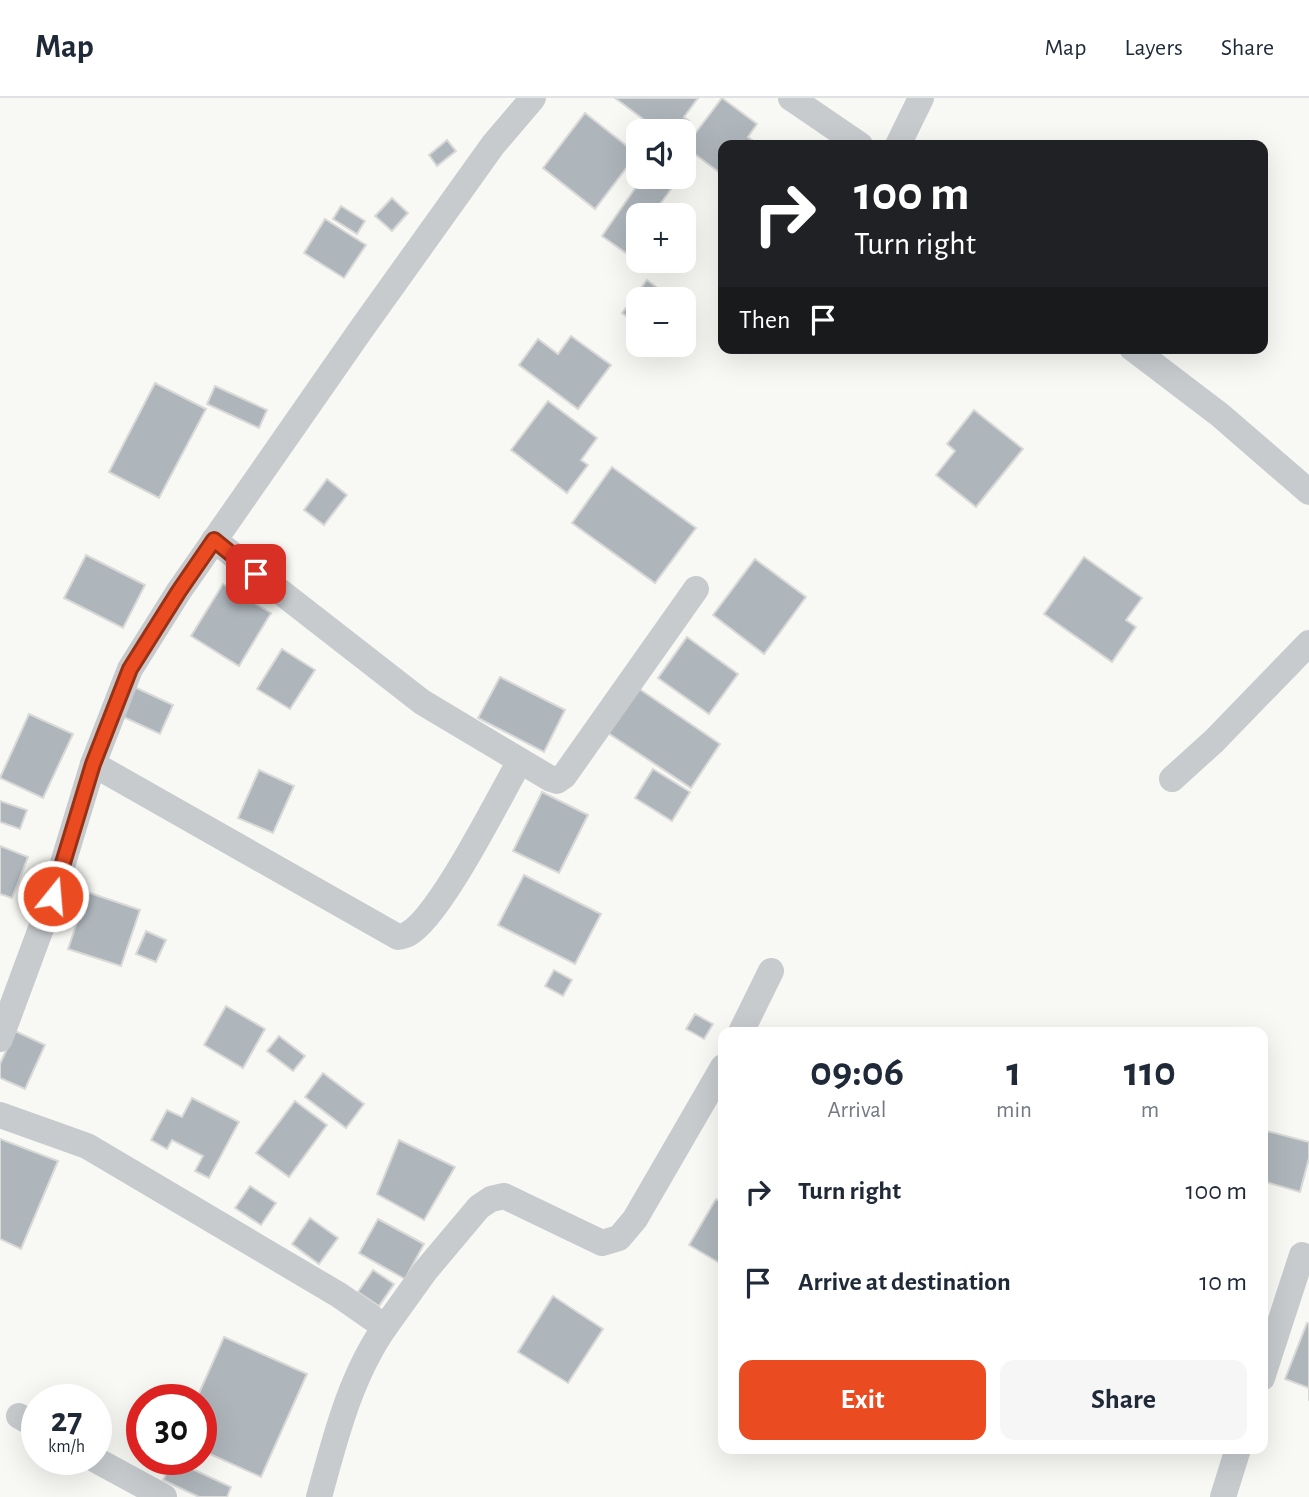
<!DOCTYPE html>
<html lang="en">
<head>
<meta charset="utf-8">
<style>
	body { margin:0; font-family:"Alegreya Sans",sans-serif; background:#f6f6f7; color:#1f2937; height:100vh; display:flex; flex-direction:column; font-size:26px; white-space:nowrap }
	* { box-sizing:border-box; margin:0 }
	p { font-size:23px; color:#747a83 }
	.icon { flex:none; width:38px; height:38px; fill:none; stroke:currentColor; stroke-width:2; stroke-linecap:round; stroke-linejoin:round }
	.map { position:relative; flex:1; overflow:hidden }
	.panel { position:absolute; left:718px; top:929px; width:550px; height:427px; display:flex; flex-direction:column; background:#fff; border-radius:14px; box-shadow:0 7px 28px #0002 }
	.panel>* { flex:none }
	.banner { position:absolute; left:718px; top:42px; width:550px; height:214px; border-radius:14px; box-shadow:0 7px 28px #0002; background:#202124; color:#fff; overflow:hidden }
	.controls { position:absolute; left:626px; top:21px; display:grid; gap:14px }
	.controls a { display:grid; place-items:center; width:70px; height:70px; border-radius:14px; background:#fff; box-shadow:0 7px 28px #0002; font-size:35px }
	.speed { position:absolute; left:21px; top:1286px; display:flex; gap:14px; font-size:35px; font-weight:700; text-align:center }
	.speed>* { display:grid; place-content:center; width:91px; height:91px; border-radius:50%; background:#fff; box-shadow:0 7px 28px #0002; line-height:1 }
	.speed small { font-size:18px; font-weight:400 }
	.speed .limit { border:10px solid #d22; background:#fff; color:#111 }
	.pin { position:absolute; display:grid; place-items:center; width:60px; height:60px; color:#fff; margin:-30px; border-radius:14px; box-shadow:0 4px 10px #0006 }
	.me { position:absolute; width:77px; margin:-38px; rotate:17deg; stroke-linejoin:round; filter:drop-shadow(0 0 5px #0008) }
	.turn { display:flex; align-items:center; gap:24px; height:147px; padding:0 21px; font-size:32px }
	.turn .icon { width:91px; height:91px; stroke-width:2.5 }
	.turn b { display:block; font-size:49px; line-height:60px }
	.then { display:flex; align-items:center; height:66px; padding:0 21px; background:#0003; gap:14px; font-size:26px }
	.eta { display:flex; justify-content:space-evenly; align-items:center; height:119px; text-align:center }
	.eta b { font-size:42px; font-weight:700; line-height:49px }
	.primary-button { display:flex; gap:14px; margin-top:auto; padding:14px 21px }
	.primary-button a { flex:1; height:80px; border-radius:14px; background:#eb4b21; color:#fff; font-size:28px; font-weight:700; line-height:80px; text-align:center }
	.primary-button a+a { background:#f6f6f7; color:#1f2937 }
	ul { padding:0; list-style:none }
	li { display:flex; align-items:center; gap:21px; height:91px; padding:0 21px }
	li div { flex:1 }
	li b { display:block; font-size:26px }
	li em { font-style:normal }
	header { display:flex; align-items:center; gap:42px; box-sizing:border-box; height:98px; padding:0 35px; background:#fff; border-bottom:2px solid #e0e1e3 }
	header strong { font-size:33px }
	nav { display:flex; gap:38px; margin-inline-start:auto; font-size:24px }
	.map>svg:first-child { display:block }
</style>
</head>
<body>
<header>
<strong>Map</strong>
<nav><a>Map</a><a>Layers</a><a>Share</a></nav>
</header>
<div class="map">
<svg width="1309" height="1399" viewBox="0 0 1309 1399">
	<rect width="100%" height="100%" fill="#f8f8f4"/>
	<!-- building -->
	<g fill="#aeb6bc" stroke="#d9d9d7" stroke-width="2">
		<polygon points="615,0 698,0 684,19 689,23 681,33 659,33"/>
		<polygon points="722,0 757,26 748,39 759,47 723,47 723,77 685,49"/>
		<polygon points="585,15 637,56 595,111 543,70"/>
		<polygon points="447,42 456,53 437,68 429,57"/>
		<polygon points="643,79 663,79 674,87 652,117 639,117 639,137 626,155 602,138"/>
		<polygon points="392,100 408,115 392,133 375,118"/>
		<polygon points="341,108 365,123 357,136 333,121"/>
		<polygon points="325,121 366,147 344,180 304,155"/>
		<polygon points="647,182 672,201 639,201 639,228 622,215"/>
		<polygon points="571,238 611,267 578,311 519,267 538,241 558,256"/>
		<polygon points="155,285 206,311 159,400 109,374"/>
		<polygon points="215,288 267,312 259,330 207,306"/>
		<polygon points="548,303 597,340 581,362 588,367 567,395 511,352"/>
		<polygon points="974,312 1023,351 976,409 936,377 955,353 947,346"/>
		<polygon points="612,369 696,430 655,485 572,425"/>
		<polygon points="327,381 347,397 324,427 304,412"/>
		<polygon points="86,457 145,487 123,530 64,500"/>
		<polygon points="1084,459 1142,500 1126,522 1136,529 1112,564 1044,516"/>
		<polygon points="755,461 806,499 764,556 713,517"/>
		<polygon points="223,486 271,515 239,568 191,538"/>
		<polygon points="687,539 738,576 709,616 658,580"/>
		<polygon points="282,551 315,572 290,611 257,591"/>
		<polygon points="500,579 565,612 544,654 478,620"/>
		<polygon points="130,587 173,607 160,636 117,616"/>
		<polygon points="635,588 720,646 691,690 605,633"/>
		<polygon points="29,616 73,636 43,700 0,680"/>
		<polygon points="653,671 690,694 672,723 635,700"/>
		<polygon points="259,672 294,688 273,735 238,720"/>
		<polygon points="542,694 588,717 559,775 513,753"/>
		<polygon points="0,703 27,712 20,731 0,724"/>
		<polygon points="0,748 28,759 12,800 0,796"/>
		<polygon points="524,777 601,816 575,866 498,827"/>
		<polygon points="87,794 140,812 121,868 68,851"/>
		<polygon points="146,833 166,842 156,864 136,856"/>
		<polygon points="554,872 572,882 563,898 545,888"/>
		<polygon points="226,908 265,931 243,970 204,947"/>
		<polygon points="695,916 713,926 704,941 686,931"/>
		<polygon points="15,933 45,947 25,991 0,980 0,966"/>
		<polygon points="279,938 305,958 293,973 267,953"/>
		<polygon points="323,975 364,1006 346,1030 305,999"/>
		<polygon points="192,1000 239,1024 209,1080 195,1073 203,1058 172,1042 167,1051 151,1042 167,1012 182,1019"/>
		<polygon points="295,1003 327,1027 289,1079 256,1055"/>
		<polygon points="1263,1032 1309,1044 1309,1060 1300,1094 1262,1083"/>
		<polygon points="0,1041 58,1063 21,1151 0,1141"/>
		<polygon points="399,1042 455,1069 424,1122 377,1096"/>
		<polygon points="250,1088 276,1105 261,1127 235,1110"/>
		<polygon points="716,1101 723,1105 723,1167 689,1147"/>
		<polygon points="310,1120 338,1140 319,1166 292,1146"/>
		<polygon points="378,1121 424,1146 405,1181 359,1155"/>
		<polygon points="373,1172 394,1186 379,1208 358,1194"/>
		<polygon points="553,1198 603,1231 568,1285 518,1254"/>
		<polygon points="1307,1225 1309,1226 1309,1303 1309,1290 1285,1281"/>
		<polygon points="224,1239 307,1276 261,1379 201,1352 201,1302 196,1302"/>
		<polygon points="173,1362 231,1389 227,1399 199,1399 163,1382"/>
	</g>
	<g fill="none" stroke-linecap="round" stroke-linejoin="round">
		<!-- street -->
		<g stroke="#c7cbce" stroke-width="26">
			<polyline points="791,0 860,47"/>
			<polyline points="898,47 921,0"/>
			<polyline points="1132,250 1220,317 1309,394"/>
			<polyline points="214,442 422,604 551,681 557,683 564,678 696,491"/>
			<path d="M93,666L398,839C401,838 405,838 408,836C440,819 499,699 520,663"/>
			<polyline points="1172,681 1214,643 1309,545"/>
			<polyline points="741,934 771,873"/>
			<polyline points="0,941 53,798 93,666 130,571 179,493 360,233 493,47 533,0"/>
			<path d="M0,1017L87,1048L339,1197L385,1229C350,1279 335,1341 319,1399"/>
			<polyline points="385,1229 426,1172 479,1109 491,1101 504,1098 602,1145 619,1140 635,1121 723,969"/>
			<polyline points="1262,1280 1302,1157"/>
			<polyline points="19,1318 37,1328"/>
			<polyline points="96,1362 164,1399"/>
			<polyline points="1223,1399 1238,1351"/>
		</g>
	</g>
	<g fill="none" stroke-linecap="round" stroke-linejoin="round">
		<!-- route casing -->
		<g stroke="#993115" stroke-width="18">
			<polyline id="route" points="53,798 93,666 130,571 179,493 214,442 256,476"/>
		</g>
		<!-- route -->
		<use href="#route" stroke="#eb4b21" stroke-width="12"/>
	</g>
</svg>
<div class="controls">
<a><svg class="icon" aria-label="sound" viewBox="0 0 24 24"><path d="M4 9h4l5-4v14l-5-4H4zM17 9q2 3 0 6"/></svg></a>
<a>+</a>
<a>−</a>
</div>
<div class="speed"><div>27<small>km/h</small></div><div class="limit">30</div></div>
<div class="pin" style="left:256px;top:476px;background:#d93025"><svg class="icon" aria-label="arrive" viewBox="0 0 24 24"><path d="M6 21V4h12l-3 4 3 4H6"/></svg></div>
<svg class="me" style="left:53px;top:798px" viewBox="-20 -20 40 40"><circle r="17" fill="#eb4b21" stroke="#fff" stroke-width="3"/><path d="M0-11L8 9 0 5-8 9z" fill="#fff"/></svg>
<div class="banner">
<div class="turn"><svg class="icon" aria-label="right" viewBox="0 0 24 24"><path d="M7 20v-9h11M14 6l5 5-5 5"/></svg><div><b>100 m</b>Turn right</div></div>
<div class="then">Then<svg class="icon" aria-label="arrive" viewBox="0 0 24 24"><path d="M6 21V4h12l-3 4 3 4H6"/></svg></div>
</div>
<section class="panel">
<div class="eta">
<div><b>09:06</b><p>Arrival</p></div>
<div><b>1</b><p>min</p></div>
<div><b>110</b><p>m</p></div>
</div>
<ul>
<li><svg class="icon" aria-label="right" viewBox="0 0 24 24"><path d="M7 20v-9h11M14 6l5 5-5 5"/></svg><div><b>Turn right</b></div><em>100 m</em></li>
<li><svg class="icon" aria-label="arrive" viewBox="0 0 24 24"><path d="M6 21V4h12l-3 4 3 4H6"/></svg><div><b>Arrive at destination</b></div><em>10 m</em></li>
</ul>
<div class="primary-button"><a>Exit</a><a>Share</a></div>
</section>
</div>
</body>
</html>
